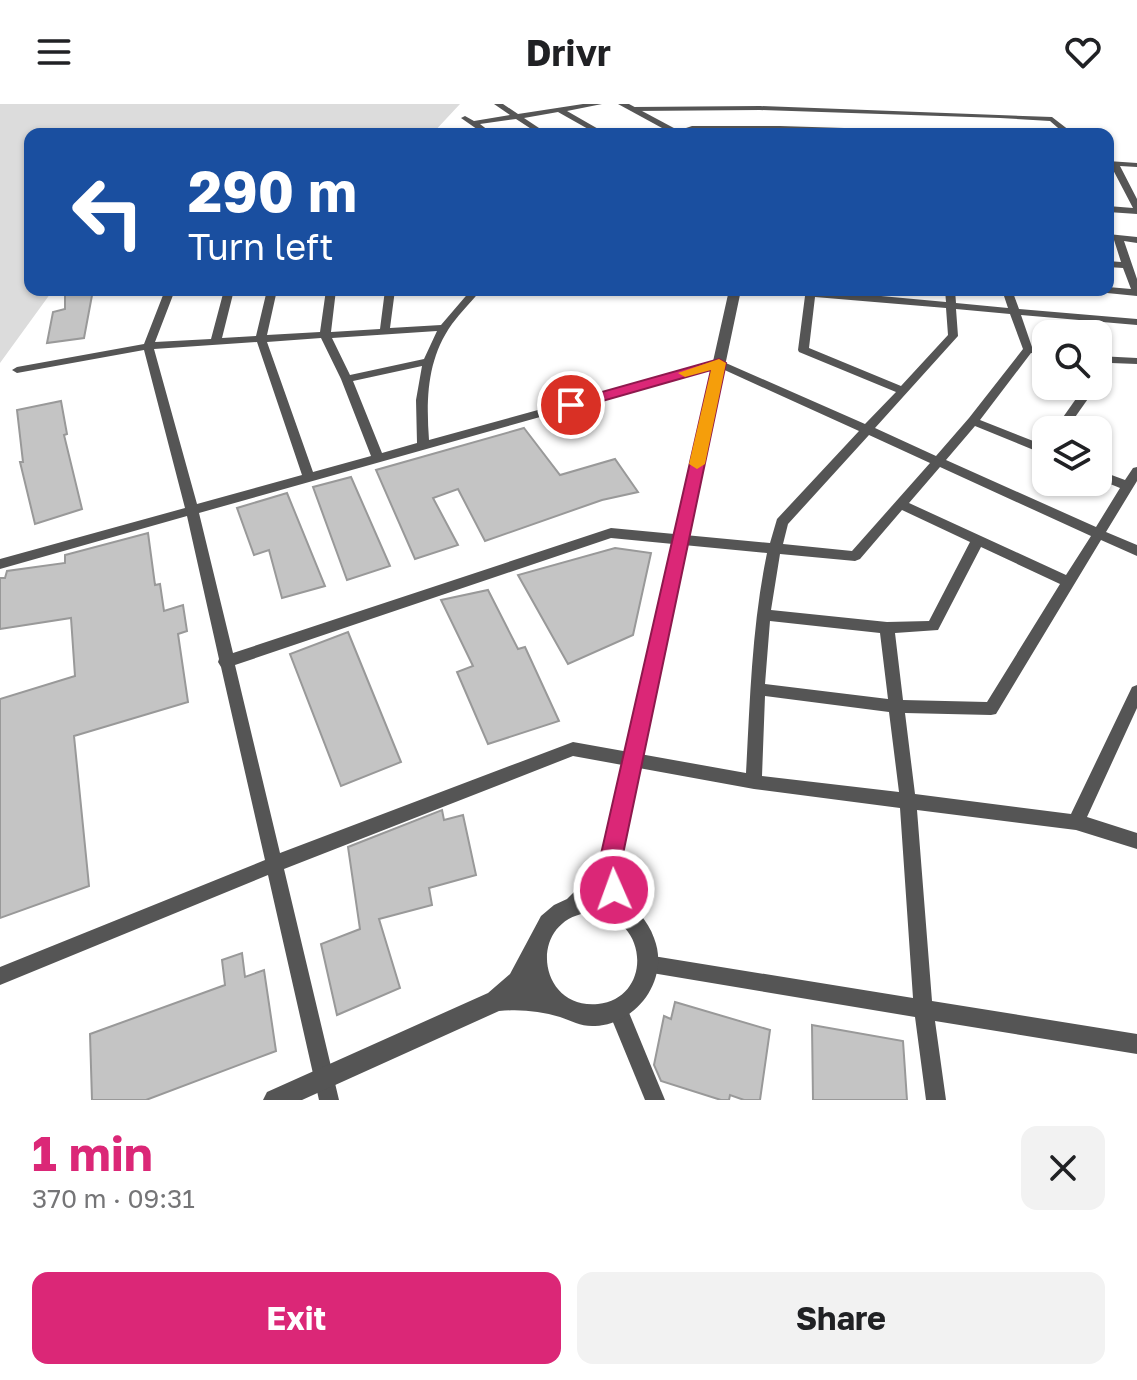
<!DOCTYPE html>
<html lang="en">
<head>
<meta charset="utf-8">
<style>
	body { margin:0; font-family:"Golos Text",sans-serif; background:#f2f2f2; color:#202124; height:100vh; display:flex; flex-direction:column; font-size:30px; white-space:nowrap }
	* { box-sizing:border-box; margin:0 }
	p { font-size:26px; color:#757577 }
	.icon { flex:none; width:44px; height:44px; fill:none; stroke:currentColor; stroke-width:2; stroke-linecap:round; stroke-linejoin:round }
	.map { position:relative; height:996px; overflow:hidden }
	.sheet { display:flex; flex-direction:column; background:#fff; flex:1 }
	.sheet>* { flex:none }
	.top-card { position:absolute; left:24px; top:24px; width:1090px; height:168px; border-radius:16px; box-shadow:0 2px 6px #0004; background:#1a4fa0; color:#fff; overflow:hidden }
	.tools { position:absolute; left:1032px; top:216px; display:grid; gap:16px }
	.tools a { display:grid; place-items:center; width:80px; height:80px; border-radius:16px; background:#fff; box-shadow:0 2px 6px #0004; font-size:40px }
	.pin { position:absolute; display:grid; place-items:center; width:68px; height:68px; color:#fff; margin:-34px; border:4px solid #fff; border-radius:50%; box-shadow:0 2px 8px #0007 }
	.me { position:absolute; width:88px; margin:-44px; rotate:358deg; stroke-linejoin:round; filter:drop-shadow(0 0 6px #0008) }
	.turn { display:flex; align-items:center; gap:28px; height:168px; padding:0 32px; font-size:36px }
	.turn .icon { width:104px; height:104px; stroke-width:2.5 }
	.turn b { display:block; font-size:56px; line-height:68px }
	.round { display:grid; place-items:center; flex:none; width:84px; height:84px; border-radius:16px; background:#f2f2f2 }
	.headline { display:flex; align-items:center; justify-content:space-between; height:136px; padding:0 32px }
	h1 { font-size:48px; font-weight:700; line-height:60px; color:#db2777 }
	.button { display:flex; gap:16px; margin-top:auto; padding:16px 32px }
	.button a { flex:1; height:92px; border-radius:16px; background:#db2777; color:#fff; font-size:32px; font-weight:700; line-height:92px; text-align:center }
	.button a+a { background:#f2f2f2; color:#202124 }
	header { display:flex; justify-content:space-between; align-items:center; height:104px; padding:0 32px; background:#fff; font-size:36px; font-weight:700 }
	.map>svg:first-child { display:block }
</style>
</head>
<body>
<header><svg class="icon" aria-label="menu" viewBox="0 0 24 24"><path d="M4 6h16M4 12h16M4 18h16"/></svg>Drivr<svg class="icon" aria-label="heart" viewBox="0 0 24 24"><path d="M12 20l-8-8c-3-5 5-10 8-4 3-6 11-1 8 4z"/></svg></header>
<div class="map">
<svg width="1137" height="996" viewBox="0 0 1137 996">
	<rect width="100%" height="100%" fill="#fff"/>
	<!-- green -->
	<polygon fill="#dcdcdc" points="0,0 460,0 432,30 30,30 30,186 53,186 0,259"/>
	<!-- building -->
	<g fill="#c4c4c4" stroke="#999" stroke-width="2">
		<polygon points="65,186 93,186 84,234 47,239 53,208 65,205"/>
		<polygon points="61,297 67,330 64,331 82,405 35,420 20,358 23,358 17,306"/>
		<polygon points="524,324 560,371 615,355 638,388 602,396 485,437 458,385 433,394 458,441 415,455 376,366"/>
		<polygon points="351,373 390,462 347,476 313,383"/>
		<polygon points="287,389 325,482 282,494 269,446 254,451 237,404"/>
		<polygon points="148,429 155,481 160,480 164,507 183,501 187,527 178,530 188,598 74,632 89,782 0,814 0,595 75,572 71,514 0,525 0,474 5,474 7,467 65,459 65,451"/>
		<polygon points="615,444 651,449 633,531 568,560 518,471"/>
		<polygon points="488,486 518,545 525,543 559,617 488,640 457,568 473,562 441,496"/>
		<polygon points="348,528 401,658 341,682 290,550"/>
		<polygon points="442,706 444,716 463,711 476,771 429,784 432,801 379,815 400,884 337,911 321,840 360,825 348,743"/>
		<polygon points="242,849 245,873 264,866 276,947 146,996 92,996 90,930 225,881 222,856"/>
		<polygon points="675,898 770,926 760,996 744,996 730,991 729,996 721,996 661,977 654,961 664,912 671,915"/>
		<polygon points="812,921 903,937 907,996 813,996"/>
	</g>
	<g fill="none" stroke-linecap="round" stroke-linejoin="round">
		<!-- minor -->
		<g fill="#555" fill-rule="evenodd">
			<polygon points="494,0 503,0 518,10 583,0 602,0 567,7 607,30 597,30 558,8 524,14 548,30 539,30 516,15 480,20 493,30 484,30 461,14 465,12 474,17 510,11"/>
			<polygon points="760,2 1052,13 1074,30 1065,30 1050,17 1000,14 760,6 633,7 629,5 633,3"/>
			<polygon points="692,22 780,22 972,28 976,30 692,26 680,30 668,30"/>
			<polygon points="1108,57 1137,59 1137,63 1120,62 1137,95 1137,110 1108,108 1108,102 1133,104 1111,62 1108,61"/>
			<polygon points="1108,130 1137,133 1137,139 1124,137 1137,175 1137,192 1107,189 1102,186 1108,186 1108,183 1131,185 1123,164 1108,163 1108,157 1121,158 1114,136 1108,136"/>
			<path d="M165,186H175L155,238L211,235L224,186H234L222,234L256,232L267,186H277L267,231L320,228L326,186H336L331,228L380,225L385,186H395L390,224L441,221L471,186H481C471,198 461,208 452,220C427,255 426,295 429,336L719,256L865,320L896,288L799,248L798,246L805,192L770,189L765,186H816L946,198L945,186H955L956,199L1008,204L1002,186H1012L1019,205L1137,215V221L1021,211L1032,243L1046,245V251L1031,249L980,316L1046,342V351L975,322L946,356L1096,423L1120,384L1098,375V366L1125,376L1133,364L1137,363V377L1106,428L1137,441V452L1101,436L996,610L991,611L905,609L915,690L1071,710L1132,583L1137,581V604L1087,713L1137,729V745L1076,726L917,706L932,897L1137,930V950L935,917L946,996H926L915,913L640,867L638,860L640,853L647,851L913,894L900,704L754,685L573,652L284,765L339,996H319L268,771L0,881V863L265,756L221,563L218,558L219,555L187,412L0,465V455L185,404L144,246L17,269L12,266L17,263L144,240ZM815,193L946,204L948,231L901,282L809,244ZM956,205L1010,210L1023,245L969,314L936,352L875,324L958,232ZM437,227L424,255L350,271L332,234ZM321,234L341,275L371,352L313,368L267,238ZM257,238L302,371L197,400L154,245ZM422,262L416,296L417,339L382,349L353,277ZM718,263L859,327L777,415L770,439L611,424L233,549L199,409ZM869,331L930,359L852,447L783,440L788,420ZM940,363L1091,432L1066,471L909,399ZM902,406L970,438L929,517L887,518L771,506L780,450L855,457L860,455ZM611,434L767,449C752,521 750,595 746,669L573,638L280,749L235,561ZM981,443L1060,480L987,598L903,596L895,529L938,526ZM770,517L880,529L888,595L765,580ZM765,592L889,608L899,688L762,672Z"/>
			<polygon points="1098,252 1137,254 1137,260 1111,259 1102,273 1098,274 1098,263 1101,258 1098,258"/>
			<polygon points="1085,282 1097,282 1066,326 1054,326"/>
			<polygon points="618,896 625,899 665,996 645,996 608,906 611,899"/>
		</g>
		<!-- tertiary -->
		<g fill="#555" fill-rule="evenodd">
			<polygon points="618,0 629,0 685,30 673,30"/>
			<path d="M729,186H741L622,750C623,761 621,776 625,787C633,804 648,816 654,834C670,874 638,920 595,922C582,923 572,917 560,913C540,907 520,905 499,907L302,996H263L267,988L488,889L510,870L541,812L554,801L567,795L586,776L603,748ZM586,809C649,807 655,894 598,900C538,906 527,819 586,809Z"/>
		</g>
	</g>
	<!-- route -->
	<polygon fill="#db2777" stroke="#8e194d" stroke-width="2" points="719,255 726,259 623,750 625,786 622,794 614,798 606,794 602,786 601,750 711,266 571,306 564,301 566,298"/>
	<!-- slow -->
	<polygon fill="#f59e0b" points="719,255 726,259 705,360 697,365 689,360 711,266 685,273 678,269"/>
</svg>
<div class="tools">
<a><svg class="icon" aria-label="search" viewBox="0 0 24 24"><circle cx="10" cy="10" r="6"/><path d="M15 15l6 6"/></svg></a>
<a><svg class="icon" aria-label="layers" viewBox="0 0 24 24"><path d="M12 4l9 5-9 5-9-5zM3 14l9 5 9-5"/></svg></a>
</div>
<div class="pin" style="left:571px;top:301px;background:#d93025"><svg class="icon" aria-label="arrive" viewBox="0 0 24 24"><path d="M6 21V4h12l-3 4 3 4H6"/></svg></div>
<svg class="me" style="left:614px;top:786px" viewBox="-20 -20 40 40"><circle r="17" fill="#db2777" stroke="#fff" stroke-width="3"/><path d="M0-11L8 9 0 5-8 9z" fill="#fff"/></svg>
<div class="top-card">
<div class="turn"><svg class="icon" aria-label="left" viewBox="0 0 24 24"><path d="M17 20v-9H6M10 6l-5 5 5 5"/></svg><div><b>290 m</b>Turn left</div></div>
</div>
</div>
<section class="sheet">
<div class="headline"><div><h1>1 min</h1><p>370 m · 09:31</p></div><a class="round"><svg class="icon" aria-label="close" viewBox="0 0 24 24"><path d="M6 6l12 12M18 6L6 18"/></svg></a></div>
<div class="button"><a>Exit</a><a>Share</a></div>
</section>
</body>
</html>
